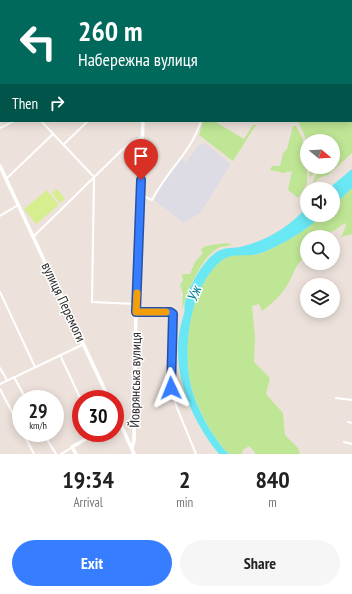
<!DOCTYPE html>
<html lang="en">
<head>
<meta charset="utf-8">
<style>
	body { margin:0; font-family:"PT Sans Narrow",sans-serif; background:#f6f6f6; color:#222; height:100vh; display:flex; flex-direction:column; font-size:15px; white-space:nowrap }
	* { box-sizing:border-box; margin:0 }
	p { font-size:13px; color:#767676 }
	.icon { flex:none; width:22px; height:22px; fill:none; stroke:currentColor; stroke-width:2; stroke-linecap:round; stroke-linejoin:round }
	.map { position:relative; height:454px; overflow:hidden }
	.side { display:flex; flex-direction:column; background:#fff; flex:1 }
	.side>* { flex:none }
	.banner { position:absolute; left:0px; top:0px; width:352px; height:122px; box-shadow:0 2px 10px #0003; background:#00695c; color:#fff; overflow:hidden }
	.needle { width:26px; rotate:108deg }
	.fabs { position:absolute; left:300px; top:134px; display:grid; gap:8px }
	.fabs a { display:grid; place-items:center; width:40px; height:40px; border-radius:50%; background:#fff; box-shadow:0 2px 10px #0003; font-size:20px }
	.speed { position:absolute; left:12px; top:390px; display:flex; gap:8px; font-size:20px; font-weight:700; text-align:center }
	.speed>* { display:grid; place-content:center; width:52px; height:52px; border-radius:50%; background:#fff; box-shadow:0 2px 10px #0003; line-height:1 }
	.speed small { font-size:10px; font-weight:400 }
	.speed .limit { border:6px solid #d22; background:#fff; color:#111 }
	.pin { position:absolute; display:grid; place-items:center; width:34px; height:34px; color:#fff; margin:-41px -17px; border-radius:50% 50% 50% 0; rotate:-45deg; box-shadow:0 0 4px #0007 }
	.pin .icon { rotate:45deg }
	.me { position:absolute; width:44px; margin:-22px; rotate:358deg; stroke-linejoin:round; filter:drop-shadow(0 0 3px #0008) }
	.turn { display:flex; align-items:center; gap:14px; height:84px; padding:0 12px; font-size:18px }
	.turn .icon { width:52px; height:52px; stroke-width:2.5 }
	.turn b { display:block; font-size:28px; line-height:34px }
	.then { display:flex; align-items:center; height:38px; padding:0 12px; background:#0003; gap:8px; font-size:15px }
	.eta { display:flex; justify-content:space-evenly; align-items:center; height:68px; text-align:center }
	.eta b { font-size:24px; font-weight:700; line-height:28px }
	.primary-button { display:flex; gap:8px; margin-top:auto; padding:8px 12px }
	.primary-button a { flex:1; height:46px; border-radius:24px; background:#367eff; color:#fff; font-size:16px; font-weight:700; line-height:46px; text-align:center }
	.primary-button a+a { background:#f6f6f6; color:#222 }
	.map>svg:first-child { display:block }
</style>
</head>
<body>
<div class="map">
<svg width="352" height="454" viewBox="0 0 352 454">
	<rect width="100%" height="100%" fill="#ede2db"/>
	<!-- industrial -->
	<polygon fill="#dddce5" points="205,143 231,164 201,212 184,223 154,200 159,188 181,158 186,162 199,145"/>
	<!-- green -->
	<g fill="#bfe695">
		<polygon points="345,0 352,0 352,153 328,175 321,177 315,182 313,182 317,172 315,172 309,178 310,167 316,170 322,167 333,167 333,141 307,141 307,157 304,151 306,139 298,121 351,121 351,1"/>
		<polygon points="203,121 214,121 244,139 253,125 256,125 233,161 199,135"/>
		<polygon points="293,126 296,126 303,139 302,151 307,167 307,184 298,198 288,190 292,171 283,173 270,170 272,166 280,166 283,153 287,149"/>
		<path d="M352,188V234L341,237L346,226L345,223L334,231L313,235L314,237H307L306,255C296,266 297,266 291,278C285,292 273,303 262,311L259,304L252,306L255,337L254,362L270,378L266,394L283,413L285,435L298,448L300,454H256L249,446L243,450L242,454H229C213,439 196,406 191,385C182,348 190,287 221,260C231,252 246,257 259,254C266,252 274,247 281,244C291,238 303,231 312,224C315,222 320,216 324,215C326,214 330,215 333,215V206Z"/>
		<path d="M225,243L232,244C228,247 224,246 220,247C201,256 188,291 182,310L183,293L180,285L183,280L182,274H190L195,262L203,253L201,249L206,246Z"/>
	</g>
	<!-- pitch -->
	<g fill="#d6ee90">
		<polygon points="57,189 65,199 60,203 52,193"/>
		<polygon points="47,190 59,205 36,224 24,209"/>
	</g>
	<!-- water -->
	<g fill="#69e7f3">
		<polygon points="352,169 352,188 333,206 333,189 328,189"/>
		<path d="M307,207V215H323C308,229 278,248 258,254C246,257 231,252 221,261C190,287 182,348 191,386C196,407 213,439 229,454H219C188,416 167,362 184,314C185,310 184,306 185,302C190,285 201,264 215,253C224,246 234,249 244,246C268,240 290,226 307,207Z"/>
	</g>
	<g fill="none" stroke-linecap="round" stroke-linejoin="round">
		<!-- street -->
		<g stroke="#fff" stroke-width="2">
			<polyline points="222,0 225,1"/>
			<polyline points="332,0 334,1"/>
			<polyline points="125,1 125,0"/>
			<polyline points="0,37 1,38"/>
			<polyline points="0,70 1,73"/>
			<polyline points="41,121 94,177 92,302 136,304"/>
			<polyline points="0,128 14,121"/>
			<polyline points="63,145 88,121"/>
			<polyline points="6,179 53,134"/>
			<path d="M141,195L152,200C166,172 192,151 201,121"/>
			<polyline points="0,216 18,205"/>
			<polyline points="33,237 128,144 142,137"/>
			<polyline points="0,292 35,367"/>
			<polyline points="136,312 173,314 171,389 177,408 196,454"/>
			<polyline points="60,355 81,400"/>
			<polyline points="0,368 7,380"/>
			<polyline points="14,377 26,399"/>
			<polyline points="0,384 84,344"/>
			<polyline points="0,389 21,429"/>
			<polyline points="336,398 352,400"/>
			<polyline points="348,422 352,423"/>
			<polyline points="23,433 34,454"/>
			<polyline points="43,433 56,454"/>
			<polyline points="344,442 352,444"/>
			<polyline points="61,454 71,448"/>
		</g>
		<!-- secondary -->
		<g stroke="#fff" stroke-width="3.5">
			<polyline points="49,0 52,1"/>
			<polyline points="0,166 109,399"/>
			<polyline points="115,411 134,454"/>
			<polyline points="132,448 134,440 136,304 143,121"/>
			<polyline points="76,454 72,447 96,433"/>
		</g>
	</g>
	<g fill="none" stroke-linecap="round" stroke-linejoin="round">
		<!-- route casing -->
		<g stroke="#2352a6" stroke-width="10">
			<polyline id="route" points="141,180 136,312 170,312 173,314 171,388"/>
		</g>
		<!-- route -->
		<use href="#route" stroke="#367eff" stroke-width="7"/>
		<!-- slow -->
		<polyline stroke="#f59e0b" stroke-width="7" points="137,293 136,312 166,312"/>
	</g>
	<g text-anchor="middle" stroke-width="3" stroke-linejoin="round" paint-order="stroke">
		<!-- street labels -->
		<g font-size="14" fill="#2a2a2a" stroke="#fff">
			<text transform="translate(64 302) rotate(65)" y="5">вулиця Перемоги</text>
			<text transform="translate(135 380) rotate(-89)" y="5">Йоврянська вулиця</text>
		</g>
		<!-- water labels -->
		<g font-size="15" font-style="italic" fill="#088099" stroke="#fff">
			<text transform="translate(194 294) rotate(-69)" y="5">Уж</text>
		</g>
	</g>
</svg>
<div class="fabs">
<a><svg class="needle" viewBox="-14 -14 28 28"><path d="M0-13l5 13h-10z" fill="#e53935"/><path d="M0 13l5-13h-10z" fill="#767676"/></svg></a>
<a><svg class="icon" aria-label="sound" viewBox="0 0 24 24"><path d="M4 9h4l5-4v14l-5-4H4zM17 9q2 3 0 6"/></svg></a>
<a><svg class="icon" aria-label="search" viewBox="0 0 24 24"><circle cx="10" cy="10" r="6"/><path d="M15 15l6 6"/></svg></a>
<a><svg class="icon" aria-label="layers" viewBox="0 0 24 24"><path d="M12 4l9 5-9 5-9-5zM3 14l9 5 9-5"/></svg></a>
</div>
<div class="speed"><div>29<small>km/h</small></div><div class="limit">30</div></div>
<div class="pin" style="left:141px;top:180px;background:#d93025"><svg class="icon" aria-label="arrive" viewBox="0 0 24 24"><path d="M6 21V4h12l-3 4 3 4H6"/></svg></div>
<svg class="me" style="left:171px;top:388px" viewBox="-20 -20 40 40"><path d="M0-17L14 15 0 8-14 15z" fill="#367eff" stroke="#fff" stroke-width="4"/></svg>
<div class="banner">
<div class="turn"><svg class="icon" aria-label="left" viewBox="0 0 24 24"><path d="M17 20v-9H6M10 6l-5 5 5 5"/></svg><div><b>260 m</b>Набережна вулиця</div></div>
<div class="then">Then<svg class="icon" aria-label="right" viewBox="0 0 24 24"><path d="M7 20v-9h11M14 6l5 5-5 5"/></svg></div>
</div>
</div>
<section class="side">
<div class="eta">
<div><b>19:34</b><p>Arrival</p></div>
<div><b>2</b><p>min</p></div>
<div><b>840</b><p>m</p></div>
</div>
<div class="primary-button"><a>Exit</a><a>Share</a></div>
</section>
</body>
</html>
